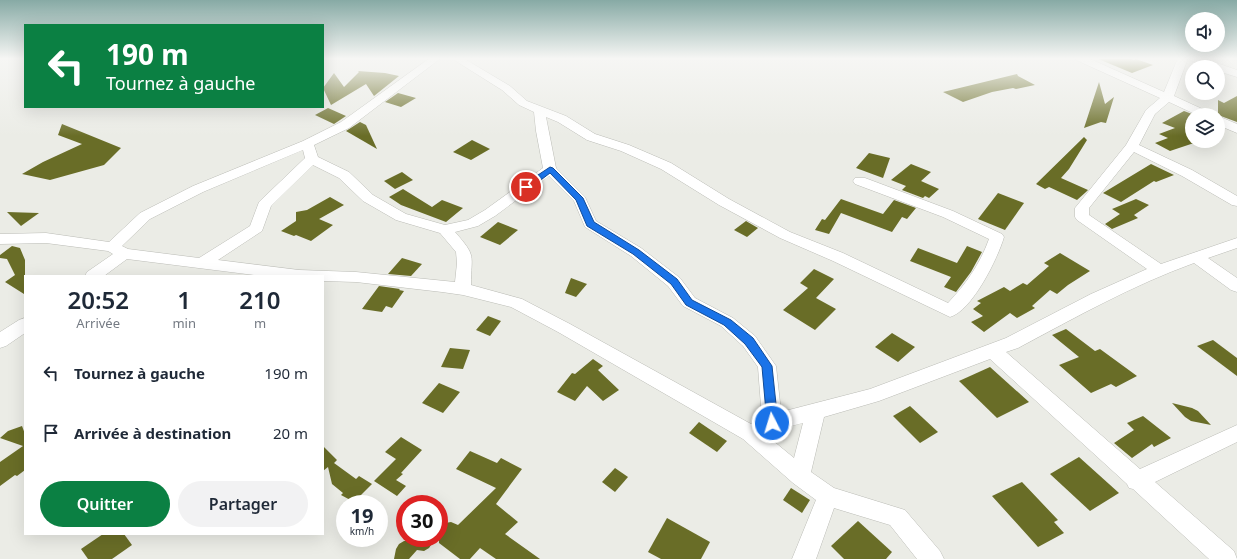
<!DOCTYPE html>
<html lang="fr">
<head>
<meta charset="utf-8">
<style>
	body { margin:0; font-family:"Noto Sans",sans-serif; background:#f2f2f3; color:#1f2937; height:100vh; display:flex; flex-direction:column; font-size:15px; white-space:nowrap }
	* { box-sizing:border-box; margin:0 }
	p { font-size:13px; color:#747a83 }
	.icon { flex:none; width:22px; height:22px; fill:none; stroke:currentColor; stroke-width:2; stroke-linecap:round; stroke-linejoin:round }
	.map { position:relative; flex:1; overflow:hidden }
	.details { position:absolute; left:24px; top:275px; width:300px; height:260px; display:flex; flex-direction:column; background:#fff; border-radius:0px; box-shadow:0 4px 16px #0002 }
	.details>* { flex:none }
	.guide { position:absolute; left:24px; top:24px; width:300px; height:84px; border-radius:0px; box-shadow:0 4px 16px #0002; background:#0b8043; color:#fff; overflow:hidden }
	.tools { position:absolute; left:1185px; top:12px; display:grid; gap:8px }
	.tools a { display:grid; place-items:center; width:40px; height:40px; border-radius:50%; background:#fff; box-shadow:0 4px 16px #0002; font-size:20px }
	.speed { position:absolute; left:336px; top:495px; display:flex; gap:8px; font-size:20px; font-weight:700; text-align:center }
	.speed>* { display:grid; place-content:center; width:52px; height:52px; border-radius:50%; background:#fff; box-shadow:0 4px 16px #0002; line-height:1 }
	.speed small { font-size:10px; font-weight:400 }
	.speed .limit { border:6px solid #d22; background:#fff; color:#111 }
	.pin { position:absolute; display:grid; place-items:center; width:34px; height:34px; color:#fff; margin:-17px; border:2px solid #fff; border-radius:50%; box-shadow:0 1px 4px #0007 }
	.me { position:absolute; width:44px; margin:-22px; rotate:355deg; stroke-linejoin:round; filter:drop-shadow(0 0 3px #0008) }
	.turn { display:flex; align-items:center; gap:14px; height:84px; padding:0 16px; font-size:18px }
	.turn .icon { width:52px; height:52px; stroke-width:2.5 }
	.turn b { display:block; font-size:28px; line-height:34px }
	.eta { display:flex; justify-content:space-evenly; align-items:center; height:68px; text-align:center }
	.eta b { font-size:24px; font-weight:600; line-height:28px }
	.button { display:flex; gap:8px; margin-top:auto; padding:8px 16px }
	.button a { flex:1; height:46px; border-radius:24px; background:#0b8043; color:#fff; font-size:16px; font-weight:600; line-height:46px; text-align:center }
	.button a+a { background:#f2f2f3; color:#1f2937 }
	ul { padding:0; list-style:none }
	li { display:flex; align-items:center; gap:12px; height:60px; padding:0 16px }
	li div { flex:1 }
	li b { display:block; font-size:15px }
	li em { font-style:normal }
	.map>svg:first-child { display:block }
</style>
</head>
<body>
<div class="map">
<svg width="1237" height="559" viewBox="0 0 1237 559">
	<rect width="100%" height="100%" fill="#ebece6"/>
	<!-- building -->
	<g fill="#696d27">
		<polygon points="1096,58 1128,58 1134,60 1136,59 1153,65 1132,73"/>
		<polygon points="358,71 385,73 399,76 374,96 366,84 331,105 323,88 334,73 344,87 359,72"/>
		<polygon points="1017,74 1018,76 1035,85 1016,89 1013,88 992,92 963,102 943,92"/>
		<polygon points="1099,82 1105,104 1114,97 1106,123 1101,122 1084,128"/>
		<polygon points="398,93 416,98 401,107 385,102"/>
		<polygon points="1237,96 1237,122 1218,115 1218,100 1224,103"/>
		<polygon points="328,108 346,116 334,124 315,115"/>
		<polygon points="1184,111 1192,114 1191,140 1197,142 1170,151 1155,143 1168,138 1159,134 1175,128 1162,123"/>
		<polygon points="360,122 366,125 377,149 346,131"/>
		<polygon points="62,124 121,148 104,165 50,180 22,174 43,162 82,144 58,135"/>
		<polygon points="1084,137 1087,140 1069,169 1061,178 1088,190 1086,192 1077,200 1049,187 1045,189 1036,184"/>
		<polygon points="472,140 490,149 471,160 453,152"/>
		<polygon points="869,153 890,158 883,178 856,168"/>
		<polygon points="911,164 931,172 921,181 939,189 929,198 925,196 923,198 902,190 906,186 891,180"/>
		<polygon points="1151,164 1174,175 1156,182 1154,181 1121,202 1103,193"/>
		<polygon points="402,172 413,180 395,189 384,181"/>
		<polygon points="403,189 432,207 442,200 463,208 446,222 401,205 389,197"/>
		<polygon points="998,193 1024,203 1005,230 978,219"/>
		<polygon points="330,197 344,205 319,219 333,225 311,241 296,235 294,236 281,231 296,221 296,212 307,210"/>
		<polygon points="841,199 883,214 894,200 916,208 907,219 902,217 892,232 841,213 829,234 815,230 822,219 825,220"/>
		<polygon points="1136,199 1149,205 1134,215 1138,218 1112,229 1105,224 1120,214 1112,209"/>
		<polygon points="7,212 39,213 21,226"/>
		<polygon points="746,221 758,228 747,237 734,230"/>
		<polygon points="498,222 518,230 500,245 480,237"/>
		<polygon points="12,246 20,248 25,260 25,297 24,294 5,282 15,275 7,259 0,258 0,255"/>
		<polygon points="967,246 982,252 971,272 956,292 944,287 951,277 910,261 918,248 957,263"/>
		<polygon points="1060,253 1090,271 1068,285 1057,294 1050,290 1032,306 1035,308 1017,318 1010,313 984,332 971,322 983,316 973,309 981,303 977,301 1004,287 1010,291 1023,283 1027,285 1049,266 1044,263"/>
		<polygon points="402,258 422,264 411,276 388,274"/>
		<polygon points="814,269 834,279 816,298 836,309 815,330 783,310 808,288 800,283"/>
		<polygon points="571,278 587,284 576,297 565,293"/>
		<polygon points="379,286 400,289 399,290 404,291 392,308 386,306 382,312 362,309"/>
		<polygon points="488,316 501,321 490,336 476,330"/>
		<polygon points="1066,329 1095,351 1100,349 1137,376 1116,387 1111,384 1091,393 1059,365 1079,357 1052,335"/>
		<polygon points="892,333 915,347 898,362 875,347"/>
		<polygon points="1213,340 1237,358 1237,376 1197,346"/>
		<polygon points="450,348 470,350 463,369 441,367"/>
		<polygon points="593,359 603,366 598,370 619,390 603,401 587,386 575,401 557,392 572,373 575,374"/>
		<polygon points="990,367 1029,402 997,418 959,381"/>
		<polygon points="439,383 460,392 443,413 422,403"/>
		<polygon points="1172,403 1192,408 1198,411 1211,425 1191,421 1185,417"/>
		<polygon points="910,406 938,432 920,443 893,416"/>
		<polygon points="1143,416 1171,438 1154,447 1152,444 1132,458 1114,443 1134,430 1127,423"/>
		<polygon points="699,422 727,441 717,452 689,433"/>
		<polygon points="22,426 25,434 25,470 17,476 15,475 0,486 0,462 23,446 0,438 8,431"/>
		<polygon points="401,437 422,450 401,473 403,474 396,480 406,486 397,496 374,481 396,459 385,452"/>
		<polygon points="323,446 337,460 334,463 356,479 359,476 372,484 354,502 341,495 343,493 332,484 328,467 323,471"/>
		<polygon points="470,451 497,463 501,458 522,469 496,504 518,522 505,534 540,559 496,559 480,548 470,559 460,559 439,543 439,527 445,523 451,522 458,525 496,488 456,469"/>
		<polygon points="1079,457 1119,493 1090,511 1050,474"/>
		<polygon points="615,468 628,477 615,492 602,482"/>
		<polygon points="1022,482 1058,520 1054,522 1064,533 1038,547 992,496"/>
		<polygon points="791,488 810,500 802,513 783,500"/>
		<polygon points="667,518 710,542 701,559 661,559 648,552"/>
		<polygon points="858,521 892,552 886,559 844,559 831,546"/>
		<polygon points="103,534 124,534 132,545 112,559 88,559 81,549"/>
		<polygon points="421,538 436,538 429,548 424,551 417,550 409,559 394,559 396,549 399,544 404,541 409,541 412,543"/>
	</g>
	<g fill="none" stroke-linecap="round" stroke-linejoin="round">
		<!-- street casing -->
		<g stroke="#bbbcb6" stroke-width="1">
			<g id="street">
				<path d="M430,58H441L349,128L314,145L318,157L349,172L373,195L406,214L445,225L468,220L485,210L543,168L536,131L534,112L519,105L502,90L451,58H463L510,86L527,101L566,116L595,134L629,145L671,163L729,199L790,232L843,253L948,303C966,284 980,264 989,239L943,217L855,184L853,181L855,178H865L953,211L1002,234L1004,237C998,258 972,311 950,317L833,261L780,238L719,205L661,169L621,151L587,140L558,122L546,117L556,168L585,197L596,221L641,248L680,278L695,298L733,318L755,336L776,366L781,412L870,389L1006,338L1091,294L1147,269L1077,220L1075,217V208L1126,145L1146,110L1160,98L1076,60L1075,58H1088L1164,92L1178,58H1188L1174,96L1211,113L1213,115H1197L1169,102L1155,114L1139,145L1192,170L1237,196V206L1232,205L1182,176L1134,152L1089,208V215L1161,264L1237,238V248L1208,258L1237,278V292L1231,290L1194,263C1133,285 1076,317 1018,348L1006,352L1140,469L1237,425V442L1155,482L1234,551L1237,559H1209L1133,489L1129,488L1127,484L990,359L879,401L824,417L811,472L834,488L905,510L940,551L944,559H917L890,525L834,508L816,559H792L816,500L793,483L743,439L558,332L511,307L463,295L442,292L356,282L323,281V276H263L127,259L104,276H85L87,272L113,254L108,251L46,243L0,244V234L46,233L109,242L140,213L193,186L303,141L341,122ZM303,150L305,158L259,202L250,226L199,258L128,249L122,246L150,219L203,192ZM313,165L339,178L363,201L396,220L440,233L456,252L457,263L455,282L356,272L299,270L218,260L262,231L271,206ZM549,176L574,201L585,227L631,256L668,286L683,306L721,326L743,346L758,367L762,419L751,424L570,324L522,299L471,285C471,254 477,257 455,232L478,226L495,216ZM803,423L794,458L766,435L776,430Z"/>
				<polygon points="1189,58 1202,58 1237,70 1237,77 1218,71 1218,67 1208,67 1190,60"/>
				<polygon points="1218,116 1237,124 1237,133 1218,125"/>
				<polygon points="25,318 25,333 6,346 0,348 0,332 19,320"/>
			</g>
		</g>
		<!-- street -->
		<use href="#street" fill="#fff" fill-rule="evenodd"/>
	</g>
	<!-- sky -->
	<linearGradient id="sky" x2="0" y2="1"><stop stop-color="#87aaa5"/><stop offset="0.43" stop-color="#f6f6f4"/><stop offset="1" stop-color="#f6f6f4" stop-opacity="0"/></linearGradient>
	<rect width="1237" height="136" fill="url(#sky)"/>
	<!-- route -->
	<polygon fill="#1a73e8" stroke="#114b97" points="550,167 553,168 583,198 594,222 639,250 677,279 692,300 731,320 753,338 772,366 778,423 776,427 772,428 768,427 767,423 762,367 745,344 724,325 686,305 671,284 633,254 587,226 576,200 550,173 529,189 523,189 523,185"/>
</svg>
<div class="tools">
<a><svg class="icon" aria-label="sound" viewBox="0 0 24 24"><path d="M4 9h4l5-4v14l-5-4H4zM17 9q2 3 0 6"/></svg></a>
<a><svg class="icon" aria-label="search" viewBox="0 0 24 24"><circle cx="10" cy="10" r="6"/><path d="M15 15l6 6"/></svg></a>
<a><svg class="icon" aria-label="layers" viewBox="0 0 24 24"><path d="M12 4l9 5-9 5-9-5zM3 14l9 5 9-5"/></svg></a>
</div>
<div class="speed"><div>19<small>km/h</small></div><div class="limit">30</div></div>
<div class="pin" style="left:526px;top:187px;background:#d93025"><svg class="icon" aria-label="arrive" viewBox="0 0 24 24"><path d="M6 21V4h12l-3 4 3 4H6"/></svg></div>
<svg class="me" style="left:772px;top:423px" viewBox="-20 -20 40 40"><circle r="17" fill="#1a73e8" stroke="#fff" stroke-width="3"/><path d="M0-11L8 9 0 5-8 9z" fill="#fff"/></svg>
<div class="guide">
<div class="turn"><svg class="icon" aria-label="left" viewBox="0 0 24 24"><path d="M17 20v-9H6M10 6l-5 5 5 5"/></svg><div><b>190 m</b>Tournez à gauche</div></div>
</div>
<section class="details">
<div class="eta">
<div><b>20:52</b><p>Arrivée</p></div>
<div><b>1</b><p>min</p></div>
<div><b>210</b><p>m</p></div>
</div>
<ul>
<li><svg class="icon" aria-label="left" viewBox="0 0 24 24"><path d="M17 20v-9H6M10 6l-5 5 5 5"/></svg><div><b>Tournez à gauche</b></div><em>190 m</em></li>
<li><svg class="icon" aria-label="arrive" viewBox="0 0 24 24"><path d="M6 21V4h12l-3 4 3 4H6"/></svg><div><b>Arrivée à destination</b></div><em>20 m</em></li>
</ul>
<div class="button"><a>Quitter</a><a>Partager</a></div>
</section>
</div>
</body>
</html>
